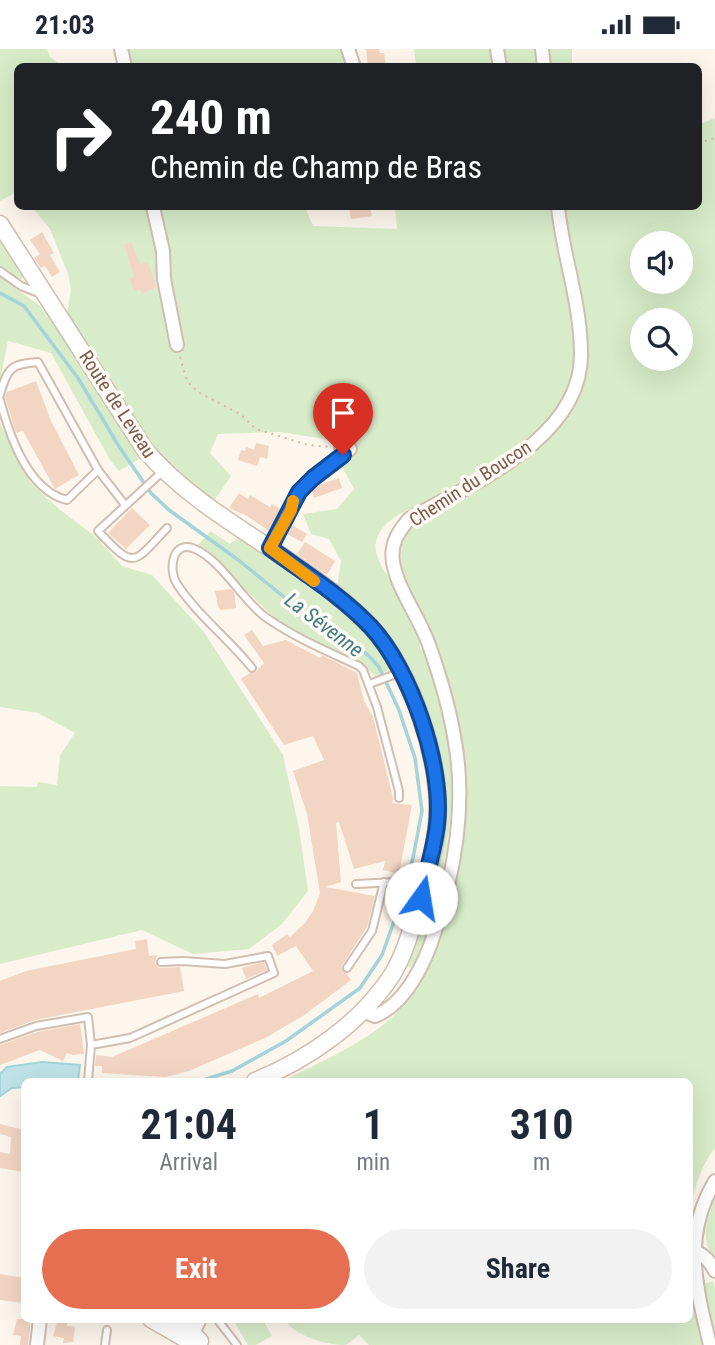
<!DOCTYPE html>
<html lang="en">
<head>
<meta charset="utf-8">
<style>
	body { margin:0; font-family:"Roboto Condensed",sans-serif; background:#f2f2f3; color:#1f2937; height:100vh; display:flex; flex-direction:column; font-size:26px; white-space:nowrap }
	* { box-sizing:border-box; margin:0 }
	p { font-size:23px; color:#747a83 }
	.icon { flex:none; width:38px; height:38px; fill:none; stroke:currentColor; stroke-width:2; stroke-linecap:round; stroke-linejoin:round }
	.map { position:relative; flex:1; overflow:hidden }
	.details { position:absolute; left:21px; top:1029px; width:672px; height:245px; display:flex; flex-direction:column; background:#fff; border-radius:10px; box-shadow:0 7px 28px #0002 }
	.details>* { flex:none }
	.guide { position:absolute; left:14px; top:14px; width:688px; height:147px; border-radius:10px; box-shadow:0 7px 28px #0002; background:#202124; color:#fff; overflow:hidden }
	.controls { position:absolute; left:630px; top:182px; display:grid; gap:14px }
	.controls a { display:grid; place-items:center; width:63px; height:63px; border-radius:50%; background:#fff; box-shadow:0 7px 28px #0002; font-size:35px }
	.pin { position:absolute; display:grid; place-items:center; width:60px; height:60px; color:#fff; margin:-72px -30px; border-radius:50% 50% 50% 0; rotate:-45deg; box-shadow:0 0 7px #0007 }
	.pin .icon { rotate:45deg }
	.me { position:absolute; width:77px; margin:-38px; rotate:13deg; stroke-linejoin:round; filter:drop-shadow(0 0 5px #0008) }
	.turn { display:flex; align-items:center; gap:24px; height:147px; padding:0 21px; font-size:32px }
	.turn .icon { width:91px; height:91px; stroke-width:2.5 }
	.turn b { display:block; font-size:49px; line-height:60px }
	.eta { display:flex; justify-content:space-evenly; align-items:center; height:119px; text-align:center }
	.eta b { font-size:42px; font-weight:700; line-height:49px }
	.button { display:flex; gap:14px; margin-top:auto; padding:14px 21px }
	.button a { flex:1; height:80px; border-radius:42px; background:#e76f51; color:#fff; font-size:28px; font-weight:700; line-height:80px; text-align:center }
	.button a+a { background:#f2f2f3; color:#1f2937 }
	.status { display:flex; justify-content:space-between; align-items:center; height:49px; padding:0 35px; background:#fff; direction:ltr }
	.status svg { height:19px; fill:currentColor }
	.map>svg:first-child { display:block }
</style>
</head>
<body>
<div class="status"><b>21:03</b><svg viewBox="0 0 49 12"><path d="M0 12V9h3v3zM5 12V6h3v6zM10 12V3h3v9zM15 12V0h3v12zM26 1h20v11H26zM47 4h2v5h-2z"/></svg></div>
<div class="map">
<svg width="715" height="1296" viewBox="0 0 715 1296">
	<rect width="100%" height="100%" fill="#fdf6ec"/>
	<!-- green -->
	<g fill="#d8ecc9" fill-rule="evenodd">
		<polygon points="0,0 47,0 50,8 62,17 18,18 17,145 15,144 0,152"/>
		<polygon points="127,0 346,0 352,18 120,18 130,10"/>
		<polygon points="414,0 572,0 572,17 416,17"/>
		<path d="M715,69V1099C701,1117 695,1137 690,1159V1032H282C319,1014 376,989 403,957C416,942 423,923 432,906C447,877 454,847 459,815C462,791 468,765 466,741C461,669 428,583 401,517C400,510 399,502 401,495C410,467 459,452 481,437L473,431C462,437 452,444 440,449C424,457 405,459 391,471C357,498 388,524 403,549C412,564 421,582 420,599L426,607L450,684L455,738L438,858L425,894L412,919L408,917L428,858L444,761V733L429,667L402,610L383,579L337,538L341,512L329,490L311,485L303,465L337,460L354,440L340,414L356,402L352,394L279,383L218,385L210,404L231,427L214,452L185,431L143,390L67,264L71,241L68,225L50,180L32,158H305L313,177L397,180L395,158H542L544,161L548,158H698V76ZM642,194H681V233H642ZM642,271H681V310H642Z"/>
		<polygon points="0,187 25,225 15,239 40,257 68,294 141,409 119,422 110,411 51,304 8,292 0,331"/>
		<polygon points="0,375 31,434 59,460 96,488 122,517 152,526 204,583 283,706 299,779 308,842 282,875 249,900 193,905 142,881 0,915 0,737 37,738 38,733 57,736 60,706 75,684 38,664 0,658"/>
		<polygon points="211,482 230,495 239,488 361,576 379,599 392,620 375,627 356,611 302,587 278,572 198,496"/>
		<path d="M715,1150V1207C698,1192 708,1168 715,1150Z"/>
		<polygon points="713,1232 715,1239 715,1293 703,1235"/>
		<path d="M690,1236L703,1296H369L359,1286C355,1289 349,1295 345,1296C324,1296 297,1287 284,1271L690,1270Z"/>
		<polygon points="233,1271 263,1271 272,1287 256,1296 248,1296"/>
	</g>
	<!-- water -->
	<polygon fill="#bfe3e8" stroke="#a5d3da" stroke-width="2" points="42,1013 80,1016 78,1032 24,1032 24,1038 12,1039 0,1047 0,1025 7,1018"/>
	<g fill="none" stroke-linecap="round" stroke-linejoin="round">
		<!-- stream -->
		<polyline stroke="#a5d3da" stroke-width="3.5" points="0,244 24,257 78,329 120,399 151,444 169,461 237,510 294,556 368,606 379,618 399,661 415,709 422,762 413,809 397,864 382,906 360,939 286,992 232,1022 200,1032"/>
	</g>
	<!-- building -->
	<g fill="#f3d5c3">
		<polygon points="366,0 379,0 380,4 384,4 386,18 368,18"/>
		<polygon points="349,158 370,158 372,167 351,170"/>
		<polygon points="42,183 54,204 50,206 60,223 52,228 45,217 41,219 34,209 40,205 30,191"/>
		<polygon points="131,193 140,215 148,213 156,238 142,245 140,240 134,243 130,230 134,227 124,196"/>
		<polygon points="36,332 51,372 79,426 55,440 23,382 16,384 5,348 7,343"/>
		<polygon points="256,394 269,397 267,410 260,408 257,417 238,411 241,401 245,402 246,398 254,401"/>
		<polygon points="339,429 342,439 314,449 312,442 319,436"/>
		<polygon points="239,444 248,450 250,446 270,458 272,455 280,460 269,482 247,467 229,459"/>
		<polygon points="132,459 150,476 126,500 108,484"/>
		<polygon points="292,476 307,485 302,493 287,485"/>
		<polygon points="305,493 335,512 327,526 297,505"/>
		<polygon points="230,540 234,543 236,559 221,561 218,558 215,542"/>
		<polygon points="252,581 263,597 286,591 320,609 322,606 357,624 364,652 373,668 393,749 392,754 412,756 399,825 383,821 385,812 354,820 339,773 336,774 341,833 325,838 375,847 367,878 341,918 351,931 303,967 265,989 189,1022 165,1028 102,1024 102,1017 95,1017 96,1006 112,1008 258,945 259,949 313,922 296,897 277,907 272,896 287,885 290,888 305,874 313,862 320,844 307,765 293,722 324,711 313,687 284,696 241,630 250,624 255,624 264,614 244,586"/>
		<polygon points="147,890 149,907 157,906 155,914 159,919 180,918 184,942 35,971 0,984 0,932 26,922 136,900 135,892"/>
		<polygon points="264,913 267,921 246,930 242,919"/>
		<polygon points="80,975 84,1005 73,1006 67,1004 63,1012 40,1001 0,1016 0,996 37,983"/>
		<polygon points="0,1075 24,1081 24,1123 0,1119 0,1103 10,1105 11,1088 0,1085"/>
		<polygon points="0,1225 24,1229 24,1254 0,1251"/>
		<polygon points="17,1270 31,1270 28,1296 20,1296 21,1287 13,1286"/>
		<polygon points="58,1270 68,1270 67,1277 75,1278 73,1293 63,1294 64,1289 53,1287"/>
	</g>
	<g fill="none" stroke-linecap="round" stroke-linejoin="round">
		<!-- service casing -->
		<g stroke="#d1beb0" stroke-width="10">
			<g id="service">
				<polyline points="0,222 21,237 41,245"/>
				<path d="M0,346C7,319 11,315 38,313L98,421L125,456"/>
				<path d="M0,351C9,385 27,441 67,451L98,421"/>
				<path d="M162,423L98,482C134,520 132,517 167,479"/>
				<path d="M252,619C228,589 198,567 177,535C168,521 172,490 195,500C222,512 240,548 264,567C293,588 327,602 359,617L363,621L377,658L399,742V749"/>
				<polyline points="369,635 399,624"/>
				<polyline points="356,835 397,833 421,839"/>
				<polyline points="347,919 372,882 384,833"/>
				<polyline points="0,990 36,977 88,968 91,996"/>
				<polyline points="88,1032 91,996 130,989 274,924 268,907 225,915 183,912 161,913"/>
				<polyline points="217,1270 237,1296"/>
				<polyline points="105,1296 107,1281"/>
			</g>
		</g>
		<!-- minor casing -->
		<g stroke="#d1beb0" stroke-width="16">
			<g id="minor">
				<polyline points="121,0 125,18"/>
				<polyline points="348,0 354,18"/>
				<polyline points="497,0 500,18"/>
				<polyline points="542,0 544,18"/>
				<polyline points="153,158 163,202 164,230 177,296"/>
				<polyline points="270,499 299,443 313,429 350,400 348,398 341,398"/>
				<path d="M363,962L375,967C406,955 426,912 435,882C455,823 466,755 455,693C450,661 440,627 429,596C420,569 397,540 393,513C390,495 398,483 409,470C471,435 582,390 581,305C581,255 563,207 558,158"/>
				<path d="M694,1202C704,1205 710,1212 715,1222"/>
				<polyline points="193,1284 200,1270"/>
				<polyline points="37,1296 40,1270"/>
				<path d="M710,1296C696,1238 682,1187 715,1132"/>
			</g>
		</g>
		<!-- tertiary casing -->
		<g stroke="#d1beb0" stroke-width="19">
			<g id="tertiary">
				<path d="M0,175L145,401C207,473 304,508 370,577C411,620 443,715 437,774C435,802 426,831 418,857C411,881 405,905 392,926C361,974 307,1011 255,1032"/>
				<polyline points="151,1270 196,1296"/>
				<polyline points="175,1270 200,1292"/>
			</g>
		</g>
		<!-- path -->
		<g stroke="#d9b8a5" stroke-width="2" stroke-dasharray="2 5" stroke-linecap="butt">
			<polyline points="698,94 715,89"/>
			<polyline points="180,308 187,332 198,343 240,365 256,380 308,396 330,398"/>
		</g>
		<!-- service -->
		<use href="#service" stroke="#fff" stroke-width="6"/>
		<!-- minor -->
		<use href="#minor" stroke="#fff" stroke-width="12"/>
		<!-- tertiary -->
		<use href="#tertiary" stroke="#fff" stroke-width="16"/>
	</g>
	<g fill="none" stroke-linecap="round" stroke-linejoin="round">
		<!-- route casing -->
		<g stroke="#114b97" stroke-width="18">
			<path id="route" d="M343,406L313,429L299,443L270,499C304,524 342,547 371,578C411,621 444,718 437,776C434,801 426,825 421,849"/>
		</g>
		<!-- route -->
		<use href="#route" stroke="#1a73e8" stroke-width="12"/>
		<!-- slow -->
		<polyline stroke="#f59e0b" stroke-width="12" points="293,452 291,461 270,499 314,532"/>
	</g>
	<g text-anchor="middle" stroke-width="7" stroke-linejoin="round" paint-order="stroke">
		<!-- street labels -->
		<g font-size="19" fill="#7a5c4d" stroke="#fffaf3">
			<text transform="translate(118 355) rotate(57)" y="7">Route de Leveau</text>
			<text transform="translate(470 434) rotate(-33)" y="7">Chemin du Boucon</text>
		</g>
		<!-- water labels -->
		<g font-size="21" font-style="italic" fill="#437c86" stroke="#fffaf3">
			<text transform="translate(324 576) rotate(37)" y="7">La Sévenne</text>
		</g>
	</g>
</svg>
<div class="controls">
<a><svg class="icon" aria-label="sound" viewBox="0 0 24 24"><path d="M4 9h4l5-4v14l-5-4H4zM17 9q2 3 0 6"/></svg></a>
<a><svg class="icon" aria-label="search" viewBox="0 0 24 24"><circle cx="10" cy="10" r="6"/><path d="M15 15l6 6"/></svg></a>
</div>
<div class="pin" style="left:343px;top:406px;background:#d93025"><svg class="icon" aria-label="arrive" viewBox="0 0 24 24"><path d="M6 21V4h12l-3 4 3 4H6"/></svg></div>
<svg class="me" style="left:421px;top:849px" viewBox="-20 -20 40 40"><circle r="19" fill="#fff"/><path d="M0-13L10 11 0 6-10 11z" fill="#1a73e8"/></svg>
<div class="guide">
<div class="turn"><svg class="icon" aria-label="right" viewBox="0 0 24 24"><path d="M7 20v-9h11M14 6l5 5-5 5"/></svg><div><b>240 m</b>Chemin de Champ de Bras</div></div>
</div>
<section class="details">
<div class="eta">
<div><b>21:04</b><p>Arrival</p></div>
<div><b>1</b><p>min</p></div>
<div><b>310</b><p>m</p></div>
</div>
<div class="button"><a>Exit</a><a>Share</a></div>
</section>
</div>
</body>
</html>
